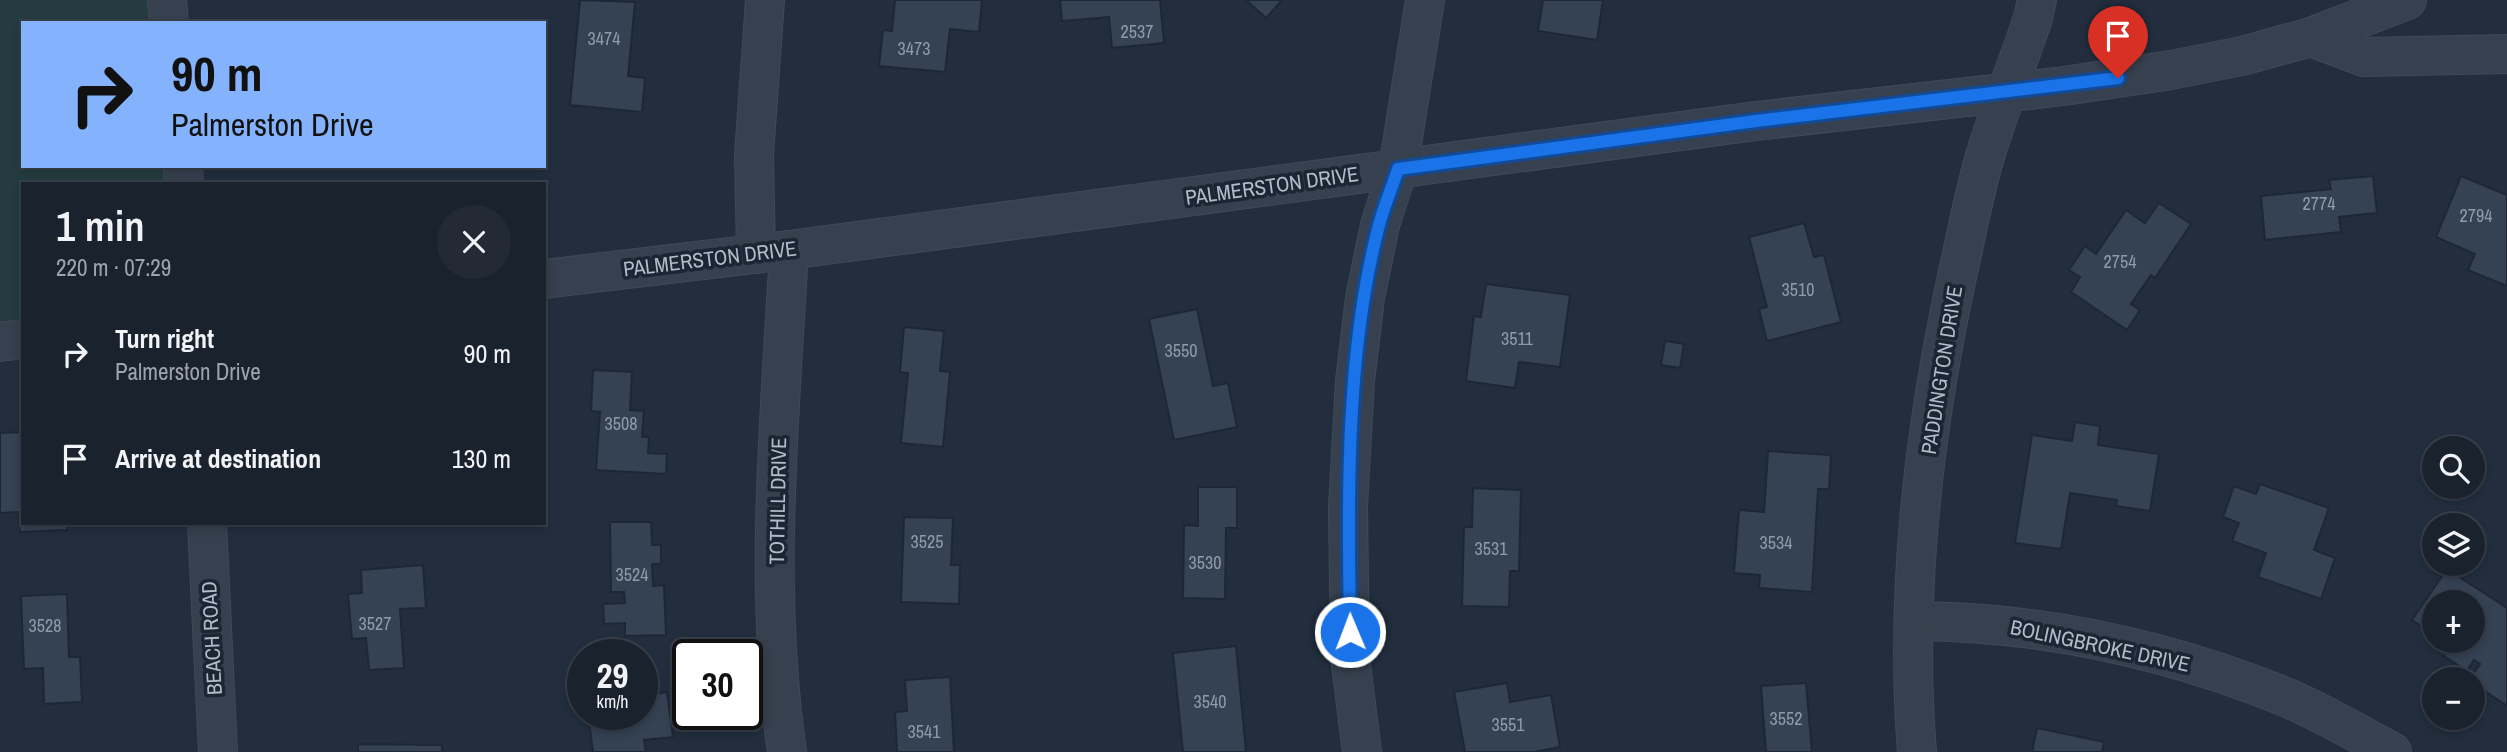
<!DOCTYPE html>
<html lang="en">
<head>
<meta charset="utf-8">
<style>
	body { margin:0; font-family:"Archivo Narrow",sans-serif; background:#232a36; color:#f1f3f6; height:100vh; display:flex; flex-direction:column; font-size:26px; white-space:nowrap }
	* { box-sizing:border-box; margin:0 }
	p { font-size:23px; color:#9fa4aa }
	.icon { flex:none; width:38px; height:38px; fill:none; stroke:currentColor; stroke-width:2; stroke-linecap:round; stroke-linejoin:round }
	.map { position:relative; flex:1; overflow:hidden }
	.panel { position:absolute; left:21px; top:182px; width:525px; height:343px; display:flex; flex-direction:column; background:#1a222e; border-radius:0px; box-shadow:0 4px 10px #0003,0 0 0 2px #383f4a }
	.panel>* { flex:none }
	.banner { position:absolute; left:21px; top:21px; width:525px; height:147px; border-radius:0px; box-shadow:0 4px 10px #0003,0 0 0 2px #383f4a; background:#84b2fc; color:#111; overflow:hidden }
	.controls { position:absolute; left:2422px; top:436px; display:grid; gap:14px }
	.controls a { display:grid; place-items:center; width:63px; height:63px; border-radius:50%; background:#1a222e; box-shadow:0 4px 10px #0003,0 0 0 2px #383f4a; font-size:35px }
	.speed { position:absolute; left:567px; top:639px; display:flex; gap:14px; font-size:35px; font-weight:700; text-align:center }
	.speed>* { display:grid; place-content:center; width:91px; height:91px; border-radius:50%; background:#1a222e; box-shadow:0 4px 10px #0003,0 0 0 2px #383f4a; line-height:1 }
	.speed small { font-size:18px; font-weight:400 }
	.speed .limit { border:4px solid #111; border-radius:10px; background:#fff; color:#111 }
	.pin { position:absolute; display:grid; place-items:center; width:60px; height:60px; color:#fff; margin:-72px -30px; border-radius:50% 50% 50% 0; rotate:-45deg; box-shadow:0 0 7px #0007 }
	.pin .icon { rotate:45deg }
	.me { position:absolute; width:77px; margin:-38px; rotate:359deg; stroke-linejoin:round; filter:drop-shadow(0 0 5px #0008) }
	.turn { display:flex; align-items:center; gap:24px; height:147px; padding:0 35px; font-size:32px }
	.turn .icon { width:91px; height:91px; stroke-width:2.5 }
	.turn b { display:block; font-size:49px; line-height:60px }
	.round { display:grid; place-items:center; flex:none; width:74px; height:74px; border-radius:37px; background:#232a36 }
	.summary { display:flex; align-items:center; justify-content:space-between; height:119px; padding:0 35px }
	h1 { font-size:42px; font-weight:600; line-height:52px }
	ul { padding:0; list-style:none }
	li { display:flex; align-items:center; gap:21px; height:105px; padding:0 35px }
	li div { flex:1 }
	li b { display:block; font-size:26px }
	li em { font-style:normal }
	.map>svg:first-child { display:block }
</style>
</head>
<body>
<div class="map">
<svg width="2507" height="752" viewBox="0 0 2507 752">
	<rect width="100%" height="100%" fill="#222e3e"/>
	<!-- green -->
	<polygon fill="#243c3f" points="0,0 147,0 150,23 23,23 23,166 165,166 167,184 23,184 23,321 0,323"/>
	<!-- building -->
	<g fill="#344254" stroke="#1e2735" stroke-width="2">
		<polygon points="580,0 635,2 628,76 645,78 642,112 570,105"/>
		<polygon points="895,0 982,0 979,32 950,29 945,72 879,66 883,30 892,31"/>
		<polygon points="1060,0 1160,0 1164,43 1112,48 1109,17 1062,21"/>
		<polygon points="1246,0 1282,0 1266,18"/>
		<polygon points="1543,0 1603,0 1597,40 1538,31"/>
		<polygon points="2373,176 2377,213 2339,217 2341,232 2265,240 2261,196 2331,189 2329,180"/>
		<polygon points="2461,176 2507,195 2507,286 2468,270 2475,254 2436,237"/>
		<polygon points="2159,203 2191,224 2155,278 2151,275 2131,304 2140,310 2127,330 2071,292 2080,277 2069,270 2085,246 2096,254 2126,210 2145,223"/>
		<polygon points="1804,223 1814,257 1824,255 1841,322 1767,341 1759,309 1767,307 1749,237"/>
		<polygon points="1486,284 1570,295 1560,367 1519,362 1515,388 1466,381 1474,316 1481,317"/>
		<polygon points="1197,309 1213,386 1228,383 1237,427 1174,440 1149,319"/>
		<polygon points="904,327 944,331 940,371 950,372 943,447 901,443 908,373 900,372"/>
		<polygon points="1665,341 1684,344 1680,368 1661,365"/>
		<polygon points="593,370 632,372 630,410 644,411 642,437 649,437 648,453 667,454 666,474 596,470 600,412 591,411"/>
		<polygon points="2075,422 2100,426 2098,445 2159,454 2150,511 2116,506 2117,500 2070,493 2061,549 2015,543 2032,435 2072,441"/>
		<polygon points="23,432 23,523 67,523 67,530 20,532 19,512 0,513 0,433"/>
		<polygon points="1768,451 1831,455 1829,489 1818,489 1812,592 1759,588 1760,575 1734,573 1739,510 1764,512"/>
		<polygon points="2260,484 2329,508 2314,550 2335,558 2321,599 2258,577 2266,553 2232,541 2239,523 2223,517 2234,486 2256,494"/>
		<polygon points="1198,487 1237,487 1237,528 1226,528 1225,599 1183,598 1184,525 1198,526"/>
		<polygon points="1473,488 1521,490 1519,571 1510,571 1509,607 1462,606 1464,527 1472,527"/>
		<polygon points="904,517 953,518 951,565 960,565 959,604 901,602"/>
		<polygon points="610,522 651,522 652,545 661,545 661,564 652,564 653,586 664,585 666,635 625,636 625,623 604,624 603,604 625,603 624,592 611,592"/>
		<polygon points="423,565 426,608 400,609 404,668 369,670 366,638 352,639 348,594 362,593 361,570"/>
		<polygon points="2447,569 2507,608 2507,706 2473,683 2473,679 2470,679 2480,664 2474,660 2467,671 2444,656 2451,646 2443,640 2473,640 2473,602 2434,602 2434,635 2412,620"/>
		<polygon points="67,594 69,657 80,657 82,702 44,704 43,668 24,669 21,596"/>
		<polygon points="1236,646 1246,752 1183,752 1173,653"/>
		<polygon points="950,677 954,752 897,752 895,712 907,711 905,680"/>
		<polygon points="1507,683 1510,702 1551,695 1560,747 1534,752 1465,752 1454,692"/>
		<polygon points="1806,683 1812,752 1766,752 1761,686"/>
		<polygon points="667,692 673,737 644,740 646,752 593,752 588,714 642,714 642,696"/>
		<polygon points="2037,728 2104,742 2102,752 2032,752"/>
		<polygon points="358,744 442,745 442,752 358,752"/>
	</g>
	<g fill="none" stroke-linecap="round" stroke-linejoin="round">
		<!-- minor casing -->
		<g stroke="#404957" stroke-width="40">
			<g id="minor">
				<polyline points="167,0 169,23"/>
				<polyline points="2311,37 2364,57 2507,54"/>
				<polyline points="183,166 184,184"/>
				<polyline points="756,254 754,155 765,0"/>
				<polyline points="544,279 789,250 1756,121 2064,86 2171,70 2242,56 2311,37 2407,0"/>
				<polyline points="0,342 23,339"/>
				<polyline points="207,523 218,752"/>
				<path d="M1915,621C2041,622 2166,649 2283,696C2320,711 2356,733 2392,752"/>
				<path d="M787,752C763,586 780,416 789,250"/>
				<polyline points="1362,752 1350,657 1348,507 1355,381 1365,298 1380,225 1398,169 1425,0"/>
				<path d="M1917,752C1904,592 1924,428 1958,272C1967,233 1974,192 1986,153C2000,108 2018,63 2033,18L2037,0"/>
			</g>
		</g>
		<!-- minor -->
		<use href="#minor" stroke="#36404e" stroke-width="38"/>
	</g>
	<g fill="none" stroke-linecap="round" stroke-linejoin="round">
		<!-- route casing -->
		<g stroke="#114b97" stroke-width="18">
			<path id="route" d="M1350,632C1348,500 1345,354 1379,225C1384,206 1392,188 1398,169L1756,121L2118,78"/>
		</g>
		<!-- route -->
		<use href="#route" stroke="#1a73e8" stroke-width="12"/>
	</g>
	<g text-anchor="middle" stroke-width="7" stroke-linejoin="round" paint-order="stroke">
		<!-- number labels -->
		<g font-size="18" fill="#909baa">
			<text x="1137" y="38">2537</text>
			<text x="604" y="45">3474</text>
			<text x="914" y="55">3473</text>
			<text x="2319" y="210">2774</text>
			<text x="2476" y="222">2794</text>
			<text x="2120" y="268">2754</text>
			<text x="1798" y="296">3510</text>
			<text x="1517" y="345">3511</text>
			<text x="1181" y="357">3550</text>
			<text x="621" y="430">3508</text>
			<text x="927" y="548">3525</text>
			<text x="1776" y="549">3534</text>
			<text x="1491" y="555">3531</text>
			<text x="1205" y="569">3530</text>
			<text x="632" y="581">3524</text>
			<text x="375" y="630">3527</text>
			<text x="45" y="632">3528</text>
			<text x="1210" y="708">3540</text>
			<text x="1786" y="725">3552</text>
			<text x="1508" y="731">3551</text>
			<text x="924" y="738">3541</text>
		</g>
		<!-- street labels -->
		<g font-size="21" fill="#b2bbc9" stroke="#1c2533">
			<text transform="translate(1272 186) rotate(-8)" y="7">PALMERSTON DRIVE</text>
			<text transform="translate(710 259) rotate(-7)" y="7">PALMERSTON DRIVE</text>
			<text transform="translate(1942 370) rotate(-81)" y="7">PADDINGTON DRIVE</text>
			<text transform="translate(778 501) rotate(-89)" y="7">TOTHILL DRIVE</text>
			<text transform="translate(212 638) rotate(-93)" y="7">BEACH ROAD</text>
			<text transform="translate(2100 646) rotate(12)" y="7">BOLINGBROKE DRIVE</text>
		</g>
	</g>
</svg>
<div class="controls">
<a><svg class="icon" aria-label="search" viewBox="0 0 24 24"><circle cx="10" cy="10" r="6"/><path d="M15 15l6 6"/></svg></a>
<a><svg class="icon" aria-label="layers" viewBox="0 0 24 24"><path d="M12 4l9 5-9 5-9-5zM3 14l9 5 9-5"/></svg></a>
<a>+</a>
<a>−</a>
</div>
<div class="speed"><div>29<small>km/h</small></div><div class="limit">30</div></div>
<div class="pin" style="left:2118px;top:78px;background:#d93025"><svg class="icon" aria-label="arrive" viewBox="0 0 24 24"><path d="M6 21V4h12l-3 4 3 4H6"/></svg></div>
<svg class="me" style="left:1350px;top:632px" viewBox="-20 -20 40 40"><circle r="17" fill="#1a73e8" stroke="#fff" stroke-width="3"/><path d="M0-11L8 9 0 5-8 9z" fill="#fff"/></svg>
<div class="banner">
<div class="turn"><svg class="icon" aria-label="right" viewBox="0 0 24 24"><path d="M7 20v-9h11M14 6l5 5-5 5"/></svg><div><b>90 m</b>Palmerston Drive</div></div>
</div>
<section class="panel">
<div class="summary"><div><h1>1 min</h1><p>220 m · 07:29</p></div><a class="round"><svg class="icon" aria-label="close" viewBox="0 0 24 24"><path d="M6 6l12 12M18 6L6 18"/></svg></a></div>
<ul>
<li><svg class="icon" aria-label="right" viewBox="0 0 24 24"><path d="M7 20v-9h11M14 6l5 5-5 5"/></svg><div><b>Turn right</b><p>Palmerston Drive</p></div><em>90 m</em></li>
<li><svg class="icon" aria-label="arrive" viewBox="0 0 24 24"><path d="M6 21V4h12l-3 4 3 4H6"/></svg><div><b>Arrive at destination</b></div><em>130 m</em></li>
</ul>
</section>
</div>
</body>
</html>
